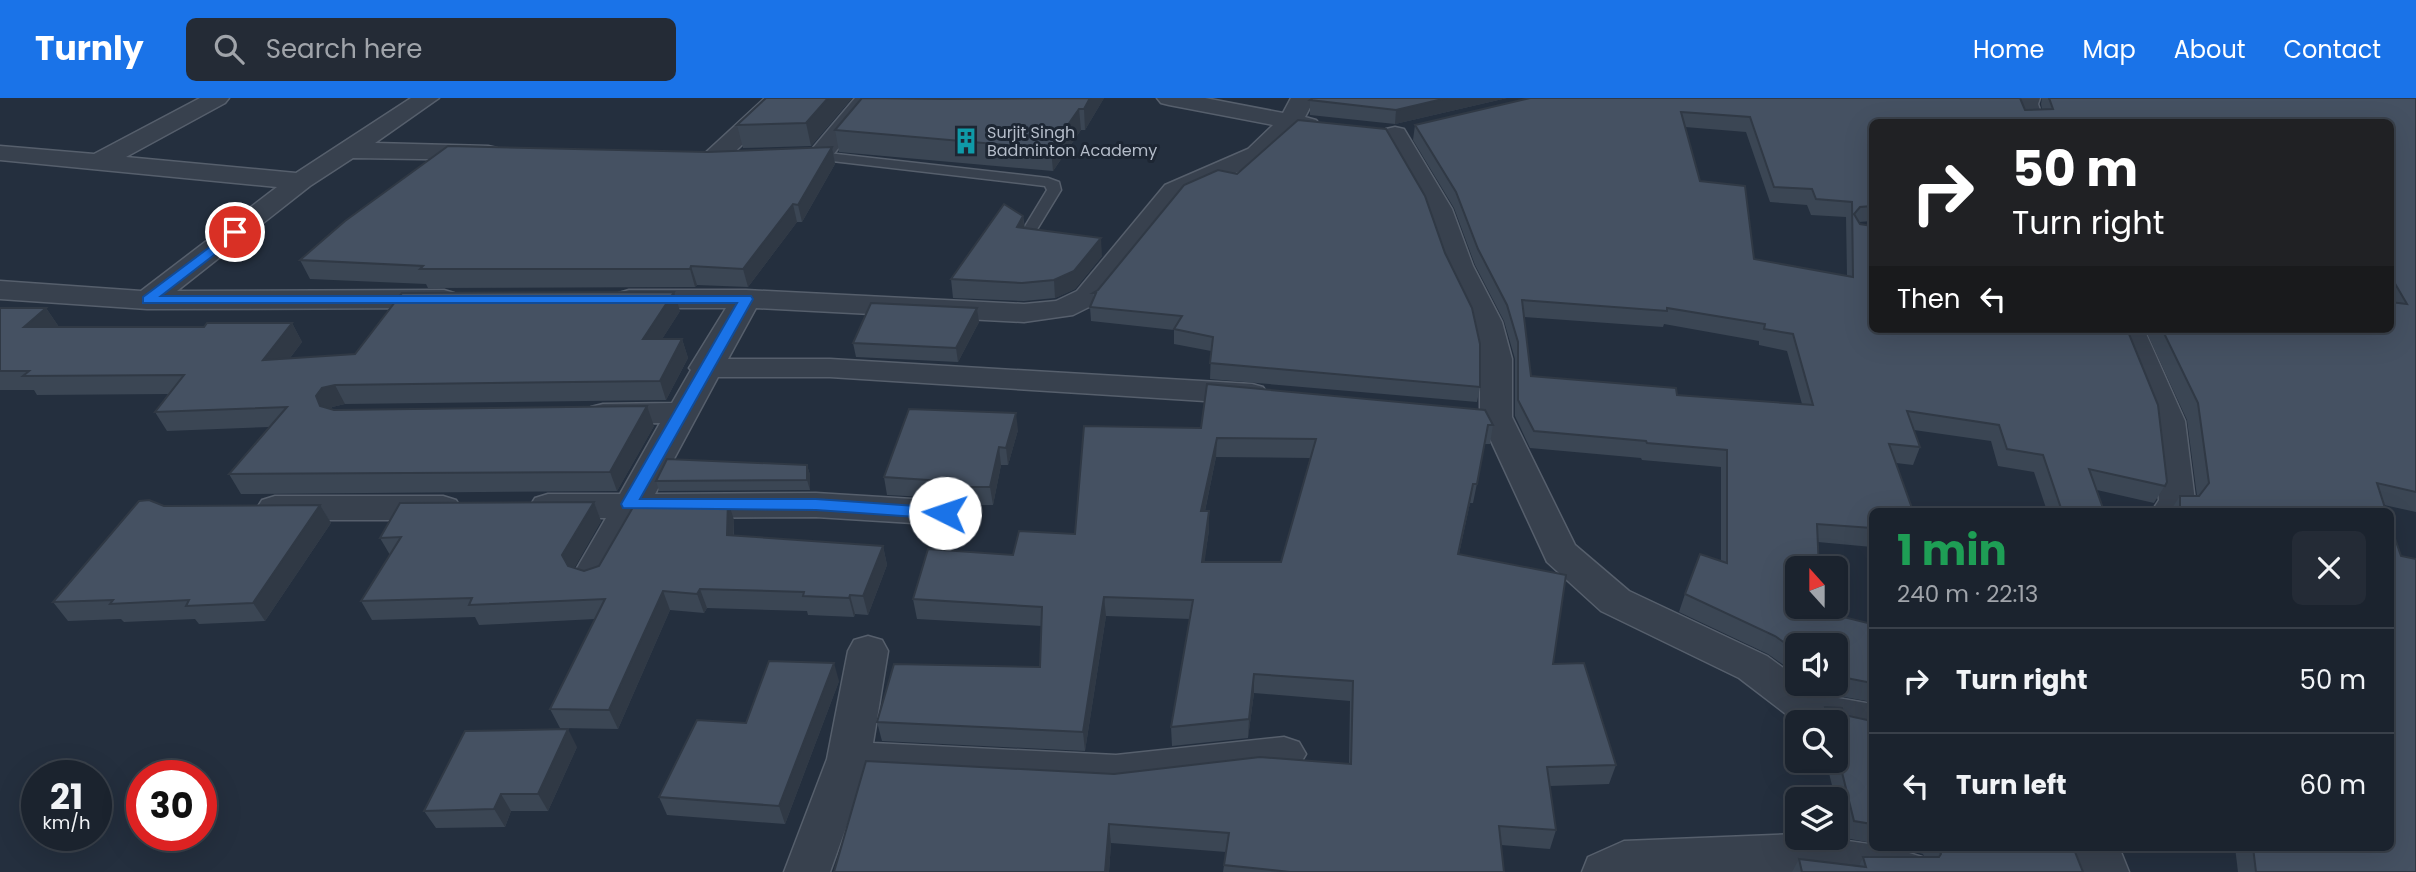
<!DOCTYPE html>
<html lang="en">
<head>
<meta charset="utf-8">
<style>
	body { margin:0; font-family:Poppins,sans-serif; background:#242b36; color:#f1f3f6; height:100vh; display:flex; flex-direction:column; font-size:26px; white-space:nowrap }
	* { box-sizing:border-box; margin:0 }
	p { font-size:23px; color:#a0a4aa }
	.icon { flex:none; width:38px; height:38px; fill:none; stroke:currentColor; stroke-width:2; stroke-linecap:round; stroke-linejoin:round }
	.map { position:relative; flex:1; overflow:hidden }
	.details { position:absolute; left:1869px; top:410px; width:525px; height:343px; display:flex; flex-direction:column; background:#1b232e; border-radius:10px; box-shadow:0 7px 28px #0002,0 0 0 2px #39404a }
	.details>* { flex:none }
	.top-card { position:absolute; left:1869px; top:21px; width:525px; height:214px; border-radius:10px; box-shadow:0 7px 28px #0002,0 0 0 2px #39404a; background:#202124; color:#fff; overflow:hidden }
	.needle { width:46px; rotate:339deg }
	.buttons { position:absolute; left:1785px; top:458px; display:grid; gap:14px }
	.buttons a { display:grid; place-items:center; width:63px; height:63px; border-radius:10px; background:#1b232e; box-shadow:0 7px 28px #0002,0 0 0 2px #39404a; font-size:35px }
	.speed { position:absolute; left:21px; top:662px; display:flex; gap:14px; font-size:35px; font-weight:700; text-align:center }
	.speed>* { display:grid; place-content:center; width:91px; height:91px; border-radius:50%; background:#1b232e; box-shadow:0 7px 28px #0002,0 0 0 2px #39404a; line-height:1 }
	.speed small { font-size:18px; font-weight:400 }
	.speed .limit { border:10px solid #d22; background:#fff; color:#111 }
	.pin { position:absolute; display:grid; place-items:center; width:60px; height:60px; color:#fff; margin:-30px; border:4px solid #fff; border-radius:50%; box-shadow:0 2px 7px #0007 }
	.me { position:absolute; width:77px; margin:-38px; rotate:274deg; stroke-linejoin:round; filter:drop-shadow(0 0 5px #0008) }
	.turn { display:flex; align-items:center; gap:24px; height:147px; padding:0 28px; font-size:32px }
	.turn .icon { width:91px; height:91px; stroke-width:2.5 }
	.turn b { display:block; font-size:49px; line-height:60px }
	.then { display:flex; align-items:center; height:66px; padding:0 28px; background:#0003; gap:14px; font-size:26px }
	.round { display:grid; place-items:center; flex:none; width:74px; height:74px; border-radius:10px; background:#242b36 }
	.summary { display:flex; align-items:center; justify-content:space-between; height:119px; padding:0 28px }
	h1 { font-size:42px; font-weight:700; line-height:52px; color:#1e9e55 }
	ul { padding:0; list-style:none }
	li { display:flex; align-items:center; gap:21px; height:105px; padding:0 28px; border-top:2px solid #39404a }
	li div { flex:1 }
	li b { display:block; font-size:26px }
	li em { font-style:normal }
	header { display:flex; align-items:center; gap:42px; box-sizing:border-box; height:98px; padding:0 35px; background:#1a73e8; color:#fff }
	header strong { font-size:33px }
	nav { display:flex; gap:38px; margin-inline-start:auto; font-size:24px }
	.search { width:490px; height:63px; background:#242b36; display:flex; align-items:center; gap:18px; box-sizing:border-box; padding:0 24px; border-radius:10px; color:#a0a4aa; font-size:26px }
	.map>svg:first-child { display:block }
</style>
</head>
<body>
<header>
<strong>Turnly</strong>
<div class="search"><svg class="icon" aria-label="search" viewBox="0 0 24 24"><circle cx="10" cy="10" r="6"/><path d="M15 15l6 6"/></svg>Search here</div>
<nav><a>Home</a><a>Map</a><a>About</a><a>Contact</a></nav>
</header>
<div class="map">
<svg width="2416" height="774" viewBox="0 0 2416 774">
	<rect width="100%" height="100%" fill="#242f3e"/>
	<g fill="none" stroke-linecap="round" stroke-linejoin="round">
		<!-- service casing -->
		<g stroke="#565f6c" stroke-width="3">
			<polygon id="service" points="819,54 1048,80 1059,84 1061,92 1036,133 1031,134 1024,130 1047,92 1045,88 815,61 813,58"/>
		</g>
		<!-- minor casing -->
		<g stroke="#565f6c" stroke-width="3">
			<g id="minor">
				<polygon points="200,0 229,0 225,5 126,59 296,75 411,0 439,0 375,45 488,48 497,50 500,55 497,60 488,62 353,60 310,88 177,193 444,192 454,195 459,201 454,207 444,210 147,211 0,201 0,183 141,193 277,89 0,62 0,48 94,56"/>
				<polygon points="765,0 791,0 722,66 713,69 704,66 700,61 704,56"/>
				<polygon points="855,0 879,0 828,63 819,65 777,63 774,58 777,53 812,51"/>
				<polygon points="1157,0 1205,0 1283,15 1291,0 1315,0 1305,19 1316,22 1320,27 1316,32 1308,34 1297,32 1266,61 1183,99 1097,205 1073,217 1024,224 756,210 728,261 830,261 1252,286 1263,289 1268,296 1263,303 1252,306 830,279 718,279 655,396 816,395 945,403 958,406 963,415 958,424 945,427 816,419 642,420 605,486 592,490 579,486 573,477 606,420 548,420 535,416 530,408 535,400 548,396 620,396 660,325 603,326 591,323 587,316 591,309 603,306 672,305 691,272 689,270 726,210 629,210 619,207 614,201 619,195 629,192 746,192 1024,206 1056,203 1077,193 1165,87 1248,51 1273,27 1169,7 1161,5"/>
				<polygon points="2016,0 2040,0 2038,6 2044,24 2020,24 2014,6"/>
				<polygon points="1395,29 1404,31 1452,111 1473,168 1502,224 1512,261 1512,319 1575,447 1629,493 1767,558 1797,580 1797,586 1806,586 1821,597 1872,606 1872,640 1836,632 1836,625 1795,623 1739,580 1601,513 1547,464 1480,319 1480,261 1472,224 1445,168 1426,111 1383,36 1386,31"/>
				<polygon points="2114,231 2144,231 2185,323 2195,403 2188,413 2152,413 2159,402 2151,323"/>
				<polygon points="275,398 443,398 456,402 461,410 456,418 443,422 275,422 262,418 257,410 262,402"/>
				<polygon points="868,538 882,542 888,553 873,645 1116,657 1284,639 1299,644 1306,656 1299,668 1284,673 1116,693 864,679 830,774 784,774 827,661 848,553 854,542"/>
				<path d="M1797,736V740C1836,740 1885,746 1922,759L1928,774H1582L1588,759L1624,743Z"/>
				<polygon points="2073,749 2119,749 2129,774 2083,774"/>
			</g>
		</g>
		<!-- service -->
		<use href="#service" fill="#38414e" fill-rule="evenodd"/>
		<!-- minor -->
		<use href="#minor" fill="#38414e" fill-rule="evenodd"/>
	</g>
	<!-- wall -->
	<g fill="#3b4654" fill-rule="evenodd">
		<polygon points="852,0 811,48 743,50 737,27"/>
		<polygon points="944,0 1104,0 1085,32 1081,32 1053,73 839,54 835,32"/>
		<polygon points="1313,0 1507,0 1395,26 1310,17 1310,2"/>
		<path d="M1530,0L2025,12L2042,11L2041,6L2042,0H2416V414L2384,407L2386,413H2170L2180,398H2197L2187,322L2145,231H2390V24H1872V124V123L1859,124L1860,126L2167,384L2154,405L2097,392L2104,413H2047L2034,374L1998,368L1991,343L1914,332L1920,349L1913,367L1896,365L1872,413V449L1818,444L1819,513L1872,526V604L1822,595L1810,586H1836V548H1797V573L1788,570L1768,556L1679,514L1685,496L1721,463V369L1642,362L1641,360L1530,350L1515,318V261L1504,223L1475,167L1454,110L1413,42L1415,27ZM1685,29L1746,34L1770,104L1807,107L1811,117L1846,119L1847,178L1754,161L1700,83ZM1524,219L1663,229L1664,226L1759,243V247L1787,253L1802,306L1677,297L1531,278Z"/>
		<polygon points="832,49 835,66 802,124 797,124 748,189 697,187 695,189 428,190 426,186 310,181 300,162 708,54"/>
		<polygon points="1023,118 1025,130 1102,158 1075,191 1055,200 1024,203 953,200 951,181"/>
		<polygon points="1093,195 1480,289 1477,304 1210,281 1211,253 1174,246 1174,232 1091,223 1090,209 1093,201"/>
		<polygon points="0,210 46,210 59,229 204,229 292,225 302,244 290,260 355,256 680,213 662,241 682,241 688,260 666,302 345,306 332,309 331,311 654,328 617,393 241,396 229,376 269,329 167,333 155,314 168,296 37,297 34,292 0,292"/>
		<polygon points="977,210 979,224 958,264 856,259 853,245"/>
		<path d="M1493,327L1490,346H1485L1473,405H1470L1459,456L1553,566L1616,667L1609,686L1550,688L1556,732L1550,751L1501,747L1504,774H1223L1226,754L1111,745L1109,774H834L1114,676L1349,666L1350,603L1254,595L1248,640L1172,648L1171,629L1190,521L1106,518L1085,653L882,643L877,624L1040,569L1042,528L917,521L913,501L1013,457L1075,436L1201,330ZM1216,359L1310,360L1281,464H1204L1209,432V413H1205Z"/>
		<polygon points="1018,332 1008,367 1001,367 993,407 961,407 946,400 887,397 884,379"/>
		<polygon points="807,367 810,377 810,392 659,393 656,383"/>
		<polygon points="594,404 601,423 574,470 584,473 734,422 734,438 883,448 887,467 868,517 855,516 854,519 808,517 807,513 707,510 704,515 670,512 618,631 560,630 550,611 595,521 479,527 475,519 372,522 361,503 390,457 380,440"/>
		<polygon points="320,407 331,425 265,523 199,526 195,521 124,524 121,521 68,523 53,504 164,408"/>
		<polygon points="839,583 785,726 667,717 659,699 746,625"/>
		<polygon points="1825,609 1844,617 1872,623 1872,745 1845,740 1826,663 1836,663 1836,625 1818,625"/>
		<polygon points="577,649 548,713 511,713 505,729 436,730 424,713"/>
		<polygon points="1896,749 2073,749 2083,774 1792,774 1799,761 1859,768 1863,759 1924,759 1923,756"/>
		<polygon points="2235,749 2390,749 2416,774 2238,774"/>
	</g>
	<!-- shaded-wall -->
	<g fill="#303945">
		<polygon points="828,0 852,0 811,48 806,25"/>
		<polygon points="1090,0 1104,0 1085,32 1084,11"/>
		<polygon points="1447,0 1507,0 1395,26 1396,12"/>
		<polygon points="1079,11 1081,32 1053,73 1051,51"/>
		<polygon points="832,49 835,66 802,124 798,107"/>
		<polygon points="793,106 797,124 748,189 743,171"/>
		<polygon points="1023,118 1025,135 1017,129"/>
		<polygon points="1101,140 1102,158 1075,191 1055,200 1054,182"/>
		<polygon points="691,168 697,187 695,189 690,171"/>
		<polygon points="674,194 680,213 650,260 643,241"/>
		<polygon points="46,210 59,229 24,229"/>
		<polygon points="977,210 979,224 958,264 956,250"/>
		<polygon points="292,225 302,244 274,281 263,262"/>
		<polygon points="682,241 688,260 666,302 660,283"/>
		<polygon points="335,287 345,306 332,309 327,318 320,308 316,298 322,290"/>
		<polygon points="647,308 654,328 617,393 610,374"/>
		<polygon points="1016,315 1018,332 1008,367 1006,350"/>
		<polygon points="1217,340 1216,359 1201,432 1201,413"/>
		<polygon points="999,349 1001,367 993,407 990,389"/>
		<polygon points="807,367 810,377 810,392 807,382"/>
		<polygon points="1473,386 1470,405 1454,475 1458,456"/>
		<polygon points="728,403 734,422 733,456 727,437"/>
		<polygon points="594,404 601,423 571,476 562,457"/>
		<polygon points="320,407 331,425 265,523 253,505"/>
		<polygon points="1209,413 1209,432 1202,483 1202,464"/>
		<polygon points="883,448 887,467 868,517 863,498"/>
		<polygon points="700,491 707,510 704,515 697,496"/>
		<polygon points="663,493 670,512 618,631 609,612"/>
		<polygon points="850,497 855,516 854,519 849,500"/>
		<polygon points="1104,499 1106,518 1085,653 1083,634"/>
		<polygon points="834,565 839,583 785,726 779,708"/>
		<polygon points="1254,576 1254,595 1248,640 1249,621"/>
		<polygon points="568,631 577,649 548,713 538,696"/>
		<polygon points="501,696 511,713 505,729 494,711"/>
		<polygon points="1109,726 1111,745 1109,774 1105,774"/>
	</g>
	<!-- building -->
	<g fill="#455162" stroke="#303945" stroke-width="2" fill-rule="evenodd">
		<polygon points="766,0 828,0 806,25 737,27"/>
		<polygon points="862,0 944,1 1090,0 1084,11 1079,11 1051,51 835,32"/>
		<polygon points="1313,0 1447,0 1396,12 1310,2"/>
		<path d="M1530,0H2020L2025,12L2053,11L2049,0H2416V394L2377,385L2386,413H2180V398H2199L2209,385L2198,305L2162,231H2390V204L2407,206L2390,177V24H1872V108L1860,109L1854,116L1860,126L1872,128V231H2127L2158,307L2167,384L2165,388L2089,371L2104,413H2062L2043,357L2007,351L1999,327L1907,313L1920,349L1889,346L1913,413H1872V430L1817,426L1819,471H1797V509H1819V513L1872,526V585L1836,578V548H1797V553H1796L1775,538L1685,496L1700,456L1727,465V352L1647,345L1646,343L1534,333L1518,302V244L1507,207L1478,151L1456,94L1415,27ZM1681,14L1750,19L1774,89L1812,91L1816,101L1852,104L1853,179L1754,161L1745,88L1700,83ZM1522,202L1667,213V210L1765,226L1764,231L1793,236L1813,307L1677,297L1676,290L1531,278Z"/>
		<polygon points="1298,22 1386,31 1425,98 1445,155 1472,210 1480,246 1480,289 1210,265 1213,239 1174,231 1182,218 1090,209 1096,195 1093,195 1098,192 1184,87 1218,72 1237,76"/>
		<polygon points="448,48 708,54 832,49 798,107 793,106 743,171 691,168 690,171 420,171 423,168 300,162 345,123"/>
		<polygon points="1004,106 1023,118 1017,129 1101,140 1074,173 1054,182 1022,185 951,181"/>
		<polygon points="674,194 643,241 682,241 660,283 335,287 322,290 316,298 320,308 334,312 647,308 610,374 229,376 287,309 155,314 184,277 23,278 29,273 0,273 0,210 46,210 24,229 204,229 207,225 292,225 263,262 355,256 402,195"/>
		<polygon points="871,205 977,210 956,250 853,245"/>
		<path d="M1207,286L1485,312L1493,327H1488L1477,386H1473L1458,456L1566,477L1553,566L1584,565L1616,667L1547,669L1556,732L1499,728L1504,774H1290L1224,767L1229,735L1109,726L1105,774H834L866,663L1114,676L1260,659L1351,666L1353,583L1254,576L1249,621L1171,629L1193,502L1104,499L1083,634L877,624L894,566L1040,569L1042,509L913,501L928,451L1013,457L1019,433L1075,436L1084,328L1201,330ZM1217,340L1316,341L1281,464H1202L1209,413H1201Z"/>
		<polygon points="909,311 1016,315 1006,350 999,349 990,389 959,389 943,383 884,379"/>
		<polygon points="667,361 807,367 807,382 656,383"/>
		<polygon points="149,402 164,408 320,407 253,505 186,508 189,502 110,506 113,502 53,504 139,403"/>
		<polygon points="728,403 727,437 883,448 863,498 850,497 849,500 803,498 804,494 700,491 697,496 663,493 609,612 550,611 605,501 469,507 472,500 361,503 401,439 380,440 400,405 594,404 562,457 568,468 584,473 599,468 636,404"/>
		<polygon points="2390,426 2401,458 2416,461 2416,774 2256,774 2253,749 2390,749"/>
		<polygon points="769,563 834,565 779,708 659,699 697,622 746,625"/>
		<polygon points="1825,609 1842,610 1844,617 1872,623 1872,726 1854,723 1836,650 1836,625 1829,625"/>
		<polygon points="568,631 538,696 501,696 494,711 424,713 465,633"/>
		<polygon points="1938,749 2073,749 2083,774 1802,774 1799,761 1866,769 1863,759 1939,759 1941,756"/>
	</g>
	<!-- route -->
	<polygon fill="#1a73e8" stroke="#114b97" stroke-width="2" points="235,130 240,131 240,137 161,198 751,198 753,201 640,401 816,401 945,410 953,415 945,421 816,412 623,410 621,406 737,205 143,205 143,199"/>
	<!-- icons -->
	<defs>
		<g id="building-bare" transform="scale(2.1)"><path d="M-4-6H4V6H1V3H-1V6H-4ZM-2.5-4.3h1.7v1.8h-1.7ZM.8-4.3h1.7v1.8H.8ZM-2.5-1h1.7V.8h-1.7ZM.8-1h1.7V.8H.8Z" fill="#0f9aa8" stroke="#1d2633" stroke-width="2.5" paint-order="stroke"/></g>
	</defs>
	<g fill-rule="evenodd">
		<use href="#building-bare" x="966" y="43"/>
	</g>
	<g text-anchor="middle" stroke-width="6" stroke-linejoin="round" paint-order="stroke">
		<!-- far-poi labels -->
		<g font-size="16" fill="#b4bcc9" stroke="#1d2633" text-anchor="start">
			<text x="987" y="40">Surjit Singh<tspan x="987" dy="18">Badminton Academy</tspan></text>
		</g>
	</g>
</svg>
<div class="buttons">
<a><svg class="needle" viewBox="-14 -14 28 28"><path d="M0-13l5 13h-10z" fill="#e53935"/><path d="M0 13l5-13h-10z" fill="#a0a4aa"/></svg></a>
<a><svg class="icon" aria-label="sound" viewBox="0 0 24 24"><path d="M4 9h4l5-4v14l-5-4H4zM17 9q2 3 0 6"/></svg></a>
<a><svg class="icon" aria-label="search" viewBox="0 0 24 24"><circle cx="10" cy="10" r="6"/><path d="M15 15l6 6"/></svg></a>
<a><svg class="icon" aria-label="layers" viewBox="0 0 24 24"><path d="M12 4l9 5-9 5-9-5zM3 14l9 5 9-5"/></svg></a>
</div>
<div class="speed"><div>21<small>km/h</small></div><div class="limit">30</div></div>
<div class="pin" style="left:235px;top:134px;background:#d93025"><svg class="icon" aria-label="arrive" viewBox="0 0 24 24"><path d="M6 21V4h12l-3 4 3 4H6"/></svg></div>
<svg class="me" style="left:945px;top:415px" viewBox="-20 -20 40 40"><circle r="19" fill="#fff"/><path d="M0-13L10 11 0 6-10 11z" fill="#1a73e8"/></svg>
<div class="top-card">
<div class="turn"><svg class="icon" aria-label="right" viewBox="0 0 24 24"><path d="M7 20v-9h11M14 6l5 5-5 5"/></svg><div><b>50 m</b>Turn right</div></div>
<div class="then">Then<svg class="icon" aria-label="left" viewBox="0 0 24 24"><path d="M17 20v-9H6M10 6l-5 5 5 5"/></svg></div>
</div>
<section class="details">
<div class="summary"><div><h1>1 min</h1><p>240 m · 22:13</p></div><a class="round"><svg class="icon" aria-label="close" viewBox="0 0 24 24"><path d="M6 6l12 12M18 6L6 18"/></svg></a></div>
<ul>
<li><svg class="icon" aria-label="right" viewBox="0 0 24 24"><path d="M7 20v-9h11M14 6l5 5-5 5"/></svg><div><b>Turn right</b></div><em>50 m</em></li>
<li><svg class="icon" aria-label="left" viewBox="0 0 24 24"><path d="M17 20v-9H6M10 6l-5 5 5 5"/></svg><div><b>Turn left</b></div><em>60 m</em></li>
</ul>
</section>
</div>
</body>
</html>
